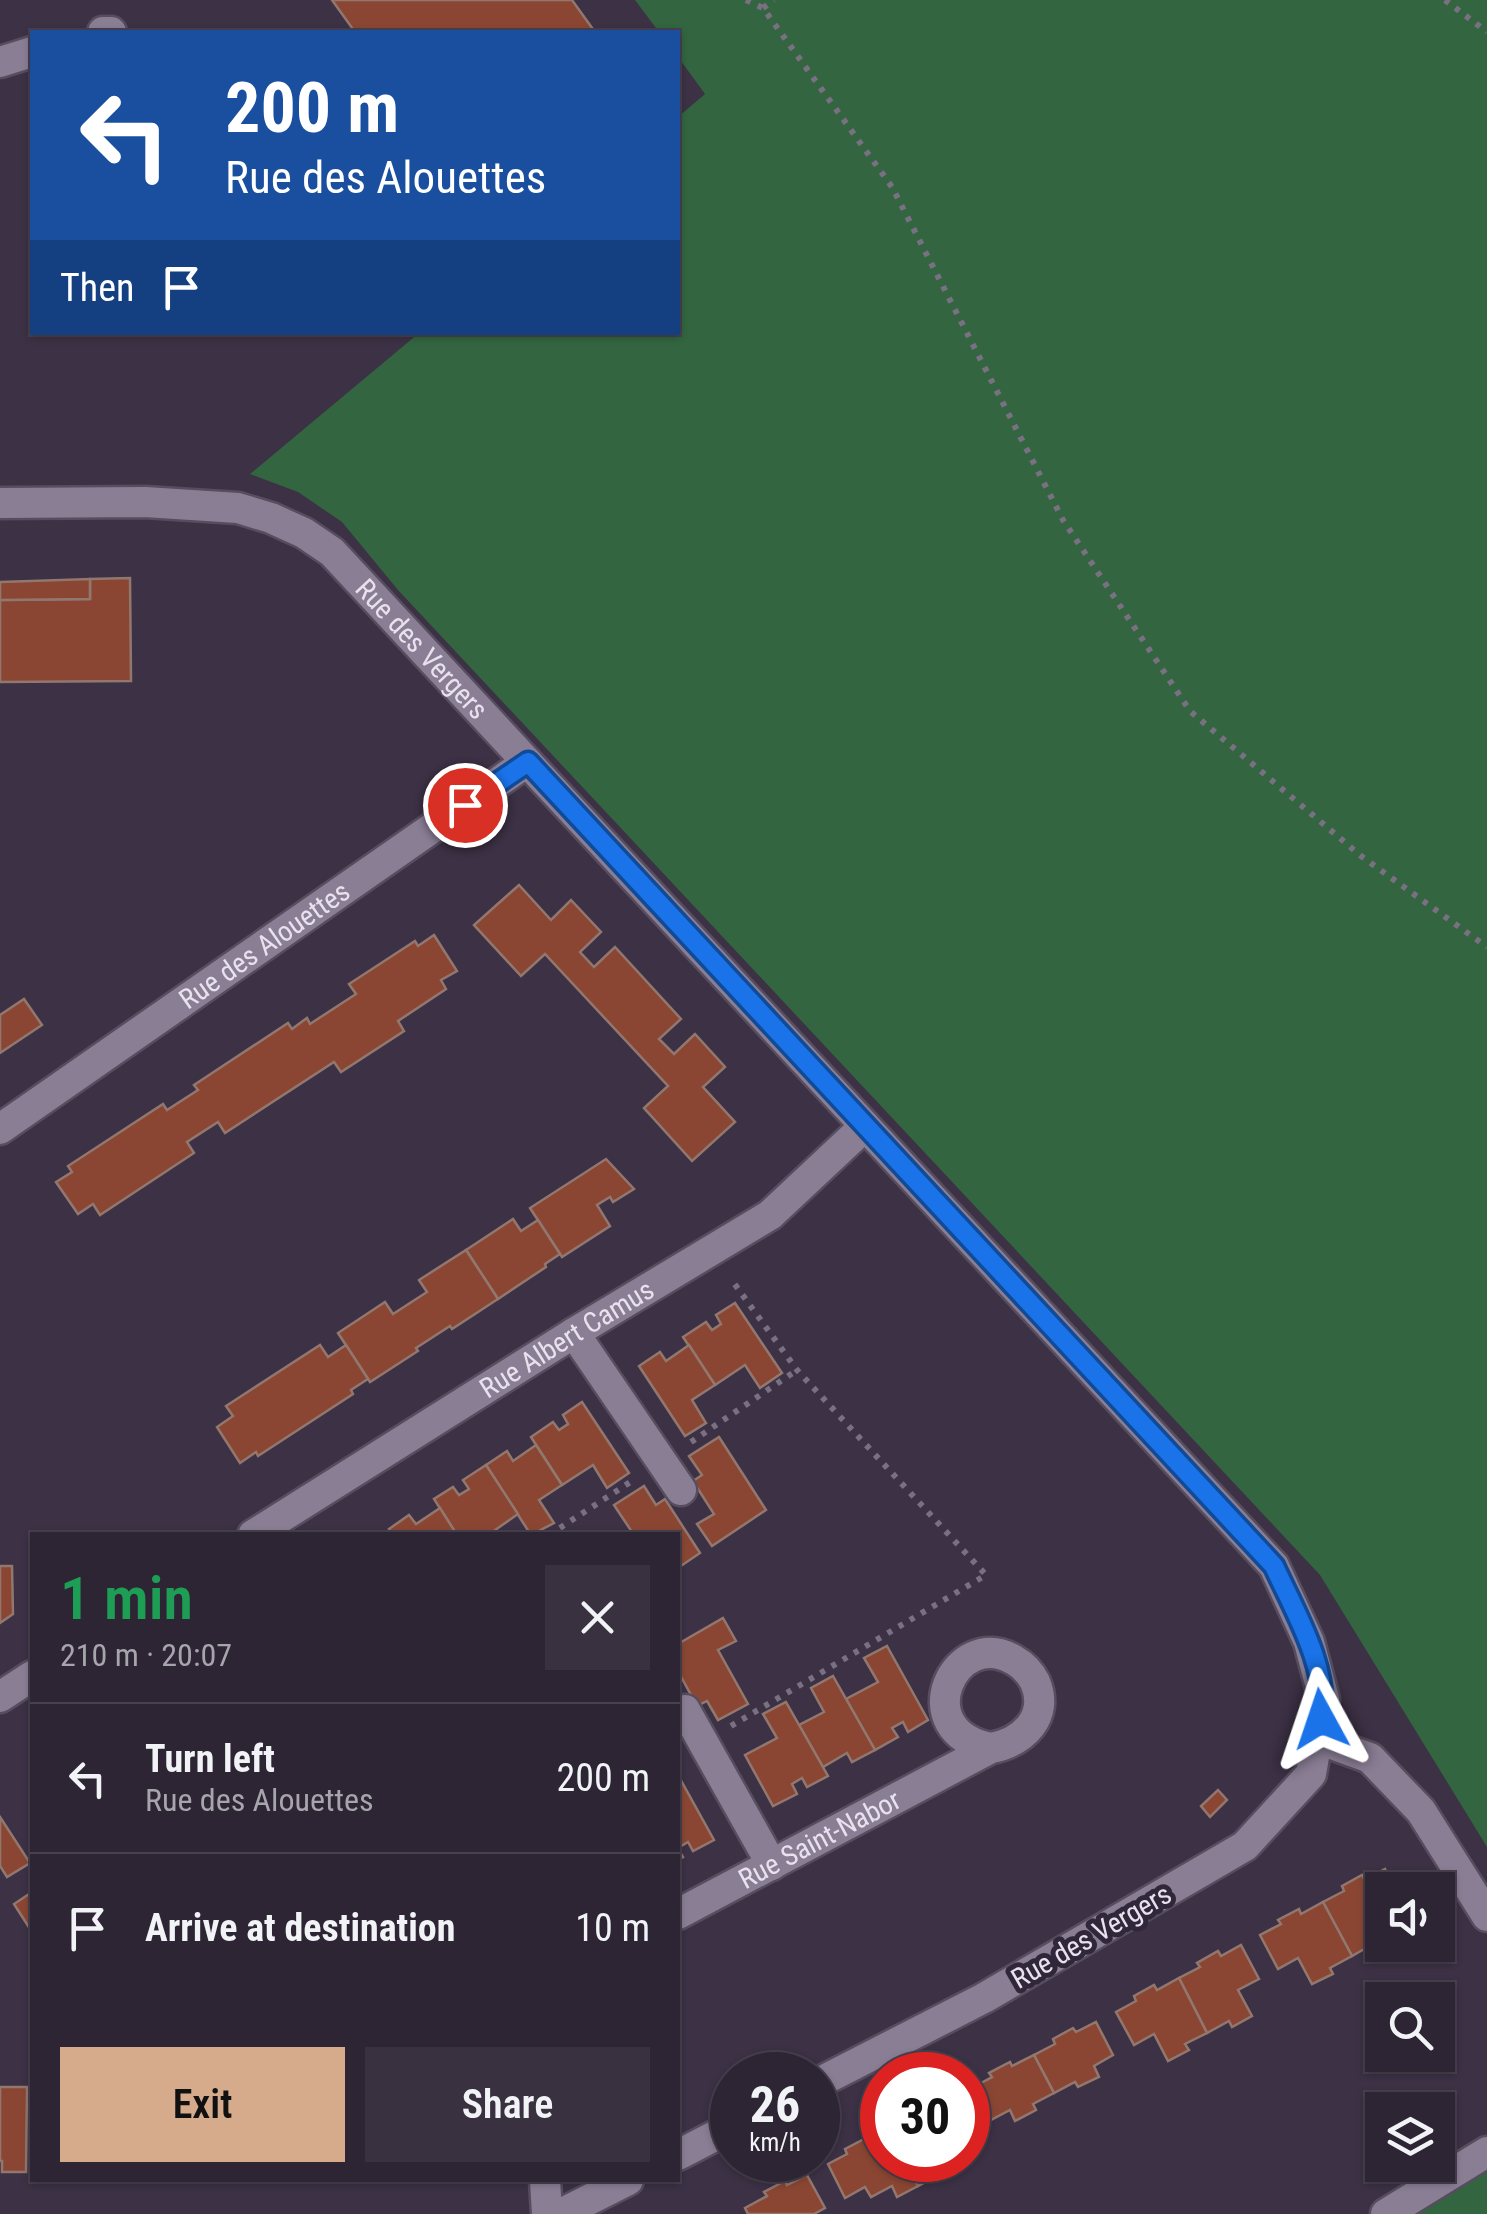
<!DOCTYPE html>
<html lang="en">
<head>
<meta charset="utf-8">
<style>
	body { margin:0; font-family:"Roboto Condensed",sans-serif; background:#393140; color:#f1f3f6; height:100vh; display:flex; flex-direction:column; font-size:38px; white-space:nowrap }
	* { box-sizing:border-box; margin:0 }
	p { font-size:32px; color:#a7a5ac }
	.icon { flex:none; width:55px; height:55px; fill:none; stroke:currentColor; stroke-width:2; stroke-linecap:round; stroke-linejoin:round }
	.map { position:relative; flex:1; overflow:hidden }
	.sheet { position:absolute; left:30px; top:1532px; width:650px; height:650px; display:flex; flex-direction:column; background:#2d2534; border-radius:0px; box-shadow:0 2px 8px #0004,0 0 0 2px #48424f }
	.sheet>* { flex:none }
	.top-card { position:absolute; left:30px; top:30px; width:650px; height:305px; border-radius:0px; box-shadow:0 2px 8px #0004,0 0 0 2px #48424f; background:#1a4fa0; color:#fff; overflow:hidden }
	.controls { position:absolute; left:1365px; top:1872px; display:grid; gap:20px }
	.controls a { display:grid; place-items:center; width:90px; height:90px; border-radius:0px; background:#2d2534; box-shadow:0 2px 8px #0004,0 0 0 2px #48424f; font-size:50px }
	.speed { position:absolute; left:710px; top:2052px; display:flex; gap:20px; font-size:50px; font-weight:700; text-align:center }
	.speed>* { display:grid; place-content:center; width:130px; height:130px; border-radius:50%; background:#2d2534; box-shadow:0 2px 8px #0004,0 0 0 2px #48424f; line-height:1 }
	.speed small { font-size:25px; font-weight:400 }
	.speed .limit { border:15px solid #d22; background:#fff; color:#111 }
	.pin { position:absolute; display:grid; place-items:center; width:85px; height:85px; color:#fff; margin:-42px; border:5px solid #fff; border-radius:50%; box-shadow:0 2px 10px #0007 }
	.me { position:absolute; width:110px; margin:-55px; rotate:355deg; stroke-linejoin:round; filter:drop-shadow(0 0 8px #0008) }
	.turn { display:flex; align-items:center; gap:35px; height:210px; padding:0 30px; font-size:45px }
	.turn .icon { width:130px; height:130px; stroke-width:2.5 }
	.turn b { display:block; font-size:70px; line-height:85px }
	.then { display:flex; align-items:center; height:95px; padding:0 30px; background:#0003; gap:20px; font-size:38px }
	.round { display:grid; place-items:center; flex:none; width:105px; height:105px; border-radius:0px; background:#393140 }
	.headline { display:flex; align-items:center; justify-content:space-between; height:170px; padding:0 30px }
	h1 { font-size:60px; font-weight:600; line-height:75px; color:#1e9e55 }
	.primary-button { display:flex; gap:20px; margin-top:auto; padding:20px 30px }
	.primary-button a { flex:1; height:115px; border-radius:0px; background:#d6ab8b; color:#111; font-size:40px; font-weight:600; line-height:115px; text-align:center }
	.primary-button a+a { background:#393140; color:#f1f3f6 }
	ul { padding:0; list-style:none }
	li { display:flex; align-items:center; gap:30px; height:150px; padding:0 30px; border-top:2px solid #48424f }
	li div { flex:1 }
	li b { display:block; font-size:38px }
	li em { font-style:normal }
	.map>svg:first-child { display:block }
</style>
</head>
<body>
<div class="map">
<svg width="1487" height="2214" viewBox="0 0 1487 2214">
	<rect width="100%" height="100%" fill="#3c3145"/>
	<!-- green -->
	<g fill="#326540">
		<polygon points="635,0 1487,0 1487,1847 1320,1575 398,590 342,522 298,492 250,474 419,333 678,332 678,117 705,94 678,57 678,32 659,32"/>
		<polygon points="1487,2162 1487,2214 1408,2214"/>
	</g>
	<!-- building -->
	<g fill="#8a4633" stroke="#92776f" stroke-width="2.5">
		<polygon points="332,0 572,0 595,32 355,32"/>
		<polygon points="130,578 131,681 0,682 0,600 90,599 90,579"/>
		<polygon points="90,579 90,599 0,600 0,582"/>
		<polygon points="519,885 551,920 571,900 601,932 580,952 594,967 615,947 681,1019 659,1039 674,1054 695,1034 725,1067 703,1087 735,1122 692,1161 644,1108 668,1086 545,954 521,976 474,925"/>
		<polygon points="434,935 457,971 441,980 446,989 398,1021 404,1031 341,1072 334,1062 225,1133 218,1122 187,1142 194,1153 100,1215 93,1204 78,1214 56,1182 72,1172 68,1166 163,1104 167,1110 198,1090 194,1085 288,1023 292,1029 307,1018 310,1024 356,994 349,984 415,941 418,946"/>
		<polygon points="24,999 42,1025 0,1053 0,1015"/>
		<polygon points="606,1159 634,1189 613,1202 610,1197 597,1205 610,1226 562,1257 530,1208"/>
		<polygon points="513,1219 521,1231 538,1220 560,1254 545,1264 546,1267 498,1299 466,1250"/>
		<polygon points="466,1250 498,1299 452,1329 450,1326 416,1348 418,1351 370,1382 338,1333 385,1302 393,1314 427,1292 419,1280"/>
		<polygon points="735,1303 782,1373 760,1388 745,1365 715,1385 683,1337 706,1322 712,1330 721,1324 716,1315"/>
		<polygon points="320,1345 328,1357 346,1345 368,1379 351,1390 353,1394 258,1456 256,1452 240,1463 217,1427 233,1416 226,1406"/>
		<polygon points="689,1345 715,1385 692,1400 706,1423 685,1436 639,1366 660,1352 666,1361"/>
		<polygon points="582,1402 629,1473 607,1488 593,1465 562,1485 531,1437 553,1422 559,1430 568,1424 563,1415"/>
		<polygon points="719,1437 766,1510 712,1546 697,1524 714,1514 693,1481 702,1475 689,1456"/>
		<polygon points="536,1445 562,1485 539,1500 554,1523 531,1535 486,1465 507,1451 513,1461"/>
		<polygon points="486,1465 518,1514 488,1535 457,1535 434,1499 453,1487 459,1495 469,1489 463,1480"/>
		<polygon points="644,1486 656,1505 665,1499 700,1553 678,1568 678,1535 634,1535 614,1505"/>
		<polygon points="440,1508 457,1535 393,1535 389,1529 409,1515 416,1524"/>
		<polygon points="0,1566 12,1566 13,1614 0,1623"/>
		<polygon points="723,1618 736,1641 718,1650 748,1704 718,1720 707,1701 697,1706 678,1671 678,1644"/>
		<polygon points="887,1646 928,1720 908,1732 903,1722 892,1728 898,1737 875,1750 846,1699 878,1682 864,1658"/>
		<polygon points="833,1676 875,1750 852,1762 847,1753 823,1767 799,1725 824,1712 811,1688"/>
		<polygon points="786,1702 828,1776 807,1787 802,1778 792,1784 797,1794 773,1806 745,1755 777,1738 763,1714"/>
		<polygon points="678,1775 714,1840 693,1851 688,1842 678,1848 683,1857 678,1860"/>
		<polygon points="1218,1790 1227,1800 1210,1817 1201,1806"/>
		<polygon points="0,1817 30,1863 7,1877 0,1866"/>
		<polygon points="1385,1869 1397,1890 1382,1890 1382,1945 1386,1945 1376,1950 1373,1944 1352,1956 1323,1902 1344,1891 1342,1886 1362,1875 1365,1880"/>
		<polygon points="32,1892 32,1932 14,1904"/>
		<polygon points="1323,1902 1352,1956 1330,1968 1333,1974 1312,1984 1298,1958 1278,1969 1260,1935 1281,1924 1278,1920 1299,1909 1301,1914"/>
		<polygon points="1241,1945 1259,1979 1238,1990 1252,2016 1232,2027 1229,2021 1207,2033 1179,1978 1200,1967 1197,1963 1218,1951 1221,1956"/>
		<polygon points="1179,1978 1207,2033 1185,2044 1189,2050 1168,2061 1154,2034 1134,2045 1116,2012 1136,2001 1134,1996 1154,1985 1157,1990"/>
		<polygon points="1096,2022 1113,2055 1094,2066 1099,2077 1078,2087 1075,2082 1054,2093 1034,2055 1055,2044 1053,2039 1073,2028 1076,2032"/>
		<polygon points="1034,2055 1054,2093 1033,2104 1036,2110 1015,2121 1010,2110 989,2121 972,2088 992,2077 989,2073 1010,2062 1012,2066"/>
		<polygon points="0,2087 27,2087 26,2172 2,2172 2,2161 0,2161"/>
		<polygon points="882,2135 882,2160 905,2160 918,2186 897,2197 892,2186 871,2197 865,2187 845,2198 828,2164 847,2154 845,2149 866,2138 868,2143"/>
		<polygon points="905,2160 941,2160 934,2164 940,2174 918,2186"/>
		<polygon points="807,2175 825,2208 814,2214 748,2214 745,2208 767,2196 764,2192 785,2181 787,2185"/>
	</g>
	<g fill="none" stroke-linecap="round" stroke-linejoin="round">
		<!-- minor casing -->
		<g stroke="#564d5e" stroke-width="35">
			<g id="minor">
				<polyline points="103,32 111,32"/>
				<polyline points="0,62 32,52"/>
				<path id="s1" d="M0,503L145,502L238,508L271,518L304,533L332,552L1274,1566L1309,1642L1324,1699L1311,1774L1245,1846L984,1998L818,2083"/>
				<path id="s2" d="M0,1129L527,762"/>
				<polyline points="574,1333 681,1490"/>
				<path id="s3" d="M253,1535L574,1333L770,1215L865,1126"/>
				<polyline points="0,1697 32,1676"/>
				<polyline points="685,1710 772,1865"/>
				<polyline points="1318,1739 1370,1758 1421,1811 1487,1916"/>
				<path id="s4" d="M678,1914L991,1748C1023,1742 1050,1717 1035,1682C1030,1672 1023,1665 1014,1660C955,1625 905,1731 991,1748"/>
				<polyline points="678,2155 732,2127"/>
				<polyline points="545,2180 547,2214"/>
				<polyline points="561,2214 628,2180"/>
				<polyline points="1386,2214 1487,2152"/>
			</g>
		</g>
		<!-- path -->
		<g stroke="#797081" stroke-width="6" stroke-dasharray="5 8" stroke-linecap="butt">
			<polyline points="746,0 763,8 892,187 1063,520 1190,711 1361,856 1487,947"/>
			<polyline points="1445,0 1487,32"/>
			<polyline points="763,8 774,0"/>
			<polyline points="691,1442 797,1370"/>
			<polyline points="549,1535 635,1479"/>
			<polyline points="731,1726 986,1575 797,1370 731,1279"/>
		</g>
		<!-- minor -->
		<use href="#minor" stroke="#8a7e95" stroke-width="30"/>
	</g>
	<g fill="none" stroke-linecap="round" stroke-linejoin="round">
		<!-- route casing -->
		<g stroke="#114b97" stroke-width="25">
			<path id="route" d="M465,805L528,762L1274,1566C1294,1610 1330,1670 1321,1719"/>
		</g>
		<!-- route -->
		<use href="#route" stroke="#1a73e8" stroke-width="18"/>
	</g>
	<g text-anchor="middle" stroke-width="10" stroke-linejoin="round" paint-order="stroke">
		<!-- street labels -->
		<g font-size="28" fill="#e8e2ee" stroke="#31273a">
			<text dy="10" stroke="none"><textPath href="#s1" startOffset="475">Rue des Vergers</textPath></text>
			<text dy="10" stroke="none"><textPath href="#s2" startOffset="322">Rue des Alouettes</textPath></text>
			<text dy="10" stroke="none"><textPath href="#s3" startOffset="370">Rue Albert Camus</textPath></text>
			<text dy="10" stroke="none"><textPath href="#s4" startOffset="160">Rue Saint-Nabor</textPath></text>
			<text transform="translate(1091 1936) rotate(-30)" y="10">Rue des Vergers</text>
		</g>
	</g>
</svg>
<div class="controls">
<a><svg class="icon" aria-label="sound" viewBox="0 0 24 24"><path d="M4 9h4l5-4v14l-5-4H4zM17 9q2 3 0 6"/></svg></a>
<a><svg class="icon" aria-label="search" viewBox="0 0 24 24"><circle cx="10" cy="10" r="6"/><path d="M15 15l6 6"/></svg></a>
<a><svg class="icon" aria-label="layers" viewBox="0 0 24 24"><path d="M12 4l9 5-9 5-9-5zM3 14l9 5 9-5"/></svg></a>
</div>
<div class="speed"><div>26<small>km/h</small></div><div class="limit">30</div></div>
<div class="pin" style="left:465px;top:805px;background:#d93025"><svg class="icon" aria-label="arrive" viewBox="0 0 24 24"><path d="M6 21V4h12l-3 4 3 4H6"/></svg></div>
<svg class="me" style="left:1321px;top:1719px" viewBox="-20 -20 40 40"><path d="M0-17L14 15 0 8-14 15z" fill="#1a73e8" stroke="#fff" stroke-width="4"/></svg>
<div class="top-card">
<div class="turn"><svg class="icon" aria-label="left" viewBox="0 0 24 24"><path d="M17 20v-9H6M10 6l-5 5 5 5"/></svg><div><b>200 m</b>Rue des Alouettes</div></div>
<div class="then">Then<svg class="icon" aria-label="arrive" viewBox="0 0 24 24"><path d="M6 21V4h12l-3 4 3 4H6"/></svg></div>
</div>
<section class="sheet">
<div class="headline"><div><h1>1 min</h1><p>210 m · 20:07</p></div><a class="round"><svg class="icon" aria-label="close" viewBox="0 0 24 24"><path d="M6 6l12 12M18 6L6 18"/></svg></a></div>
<ul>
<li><svg class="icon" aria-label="left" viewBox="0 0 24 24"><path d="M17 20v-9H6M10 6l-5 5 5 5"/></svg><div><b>Turn left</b><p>Rue des Alouettes</p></div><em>200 m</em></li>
<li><svg class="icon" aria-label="arrive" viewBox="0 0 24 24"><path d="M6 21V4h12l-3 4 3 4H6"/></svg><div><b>Arrive at destination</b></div><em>10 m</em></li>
</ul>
<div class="primary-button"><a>Exit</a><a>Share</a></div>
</section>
</div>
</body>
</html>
